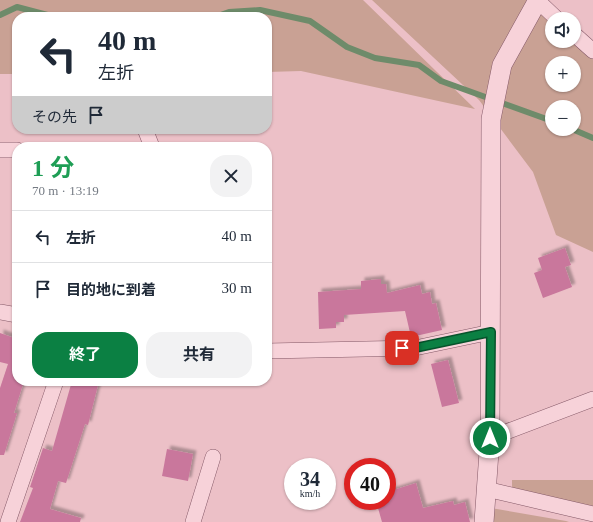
<!DOCTYPE html>
<html lang="ja">
<head>
<meta charset="utf-8">
<style>
	body { margin:0; font-family:"Times New Roman","Noto Sans JP",serif; background:#f2f2f3; color:#1f2937; height:100vh; display:flex; flex-direction:column; font-size:15px; white-space:nowrap }
	* { box-sizing:border-box; margin:0 }
	p { font-size:13px; color:#747a83 }
	.icon { flex:none; width:22px; height:22px; fill:none; stroke:currentColor; stroke-width:2; stroke-linecap:round; stroke-linejoin:round }
	.map { position:relative; flex:1; overflow:hidden }
	.drawer { position:absolute; left:12px; top:142px; width:260px; height:244px; display:flex; flex-direction:column; background:#fff; border-radius:16px; box-shadow:0 1px 3px #0004 }
	.drawer>* { flex:none }
	.guide { position:absolute; left:12px; top:12px; width:260px; height:122px; border-radius:16px; box-shadow:0 1px 3px #0004; background:#fff; color:#1f2937; overflow:hidden }
	.controls { position:absolute; left:545px; top:12px; display:grid; gap:8px }
	.controls a { display:grid; place-items:center; width:36px; height:36px; border-radius:50%; background:#fff; box-shadow:0 1px 3px #0004; font-size:20px }
	.speed { position:absolute; left:284px; top:458px; display:flex; gap:8px; font-size:20px; font-weight:700; text-align:center }
	.speed>* { display:grid; place-content:center; width:52px; height:52px; border-radius:50%; background:#fff; box-shadow:0 1px 3px #0004; line-height:1 }
	.speed small { font-size:10px; font-weight:400 }
	.speed .limit { border:6px solid #d22; background:#fff; color:#111 }
	.pin { position:absolute; display:grid; place-items:center; width:34px; height:34px; color:#fff; margin:-17px; border-radius:8px; box-shadow:0 2px 6px #0006 }
	.me { position:absolute; width:44px; margin:-22px; rotate:0deg; stroke-linejoin:round; filter:drop-shadow(0 0 3px #0008) }
	.turn { display:flex; align-items:center; gap:14px; height:84px; padding:0 20px; font-size:18px }
	.turn .icon { width:52px; height:52px; stroke-width:2.5 }
	.turn b { display:block; font-size:28px; line-height:34px }
	.then { display:flex; align-items:center; height:38px; padding:0 20px; background:#0003; gap:8px; font-size:15px }
	.round { display:grid; place-items:center; flex:none; width:42px; height:42px; border-radius:16px; background:#f2f2f3 }
	.head { display:flex; align-items:center; justify-content:space-between; height:68px; padding:0 20px }
	h1 { font-size:24px; font-weight:700; line-height:30px; color:#1e9e55 }
	.button { display:flex; gap:8px; margin-top:auto; padding:8px 20px }
	.button a { flex:1; height:46px; border-radius:16px; background:#0b8043; color:#fff; font-size:16px; font-weight:700; line-height:46px; text-align:center }
	.button a+a { background:#f2f2f3; color:#1f2937 }
	ul { padding:0; list-style:none }
	li { display:flex; align-items:center; gap:12px; height:52px; padding:0 20px; border-top:1px solid #e0e1e3 }
	li div { flex:1 }
	li b { display:block; font-size:15px }
	li em { font-style:normal }
	.map>svg:first-child { display:block }
</style>
</head>
<body>
<div class="map">
<svg width="593" height="522" viewBox="0 0 593 522">
	<defs>
		<filter id="shadow"><feDropShadow dx="3.5" dy="-3.5" stdDeviation="1" flood-color="#0004"/></filter>
	</defs>
	<rect width="100%" height="100%" fill="#ecc0c7"/>
	<!-- green -->
	<g fill="#c9a194" fill-rule="evenodd">
		<polygon points="0,0 363,0 475,109 301,71 267,72 267,17 17,17 17,74 0,74"/>
		<path d="M372,0H526L552,21V41H574L593,57V252L556,235L533,172L479,100ZM552,63H574V85H552ZM552,107H574V129H552Z"/>
		<polygon points="512,480 593,480 593,506 512,490"/>
		<polygon points="491,508 566,521 569,522 490,522"/>
	</g>
	<g fill="none" stroke-linecap="round" stroke-linejoin="round">
		<!-- stream -->
		<g stroke="#6e8b6a" stroke-width="6">
			<polyline points="0,15 17,7 55,17"/>
			<polyline points="215,17 229,12 260,10 310,21 347,47 375,58 419,65 441,81 552,121"/>
			<polyline points="572,129 593,138"/>
		</g>
	</g>
	<!-- building -->
	<g fill="#c9779c" filter="url(#shadow)">
		<polygon points="565,248 571,265 565,267 572,287 543,298 534,273 542,270 538,258"/>
		<polygon points="381,279 381,284 386,284 387,293 420,285 422,294 430,292 432,304 436,303 442,330 411,337 405,311 344,315 344,322 336,322 336,328 319,329 318,292 361,289 361,281"/>
		<polygon points="0,333 17,339 17,381 24,381 14,413 17,413 4,455 0,455 0,388 8,364 0,362"/>
		<polygon points="448,360 459,403 442,407 431,364"/>
		<polygon points="72,381 99,381 88,425 85,424 66,483 58,481 50,509 81,518 80,522 20,522 33,488 30,487 43,448 52,451"/>
		<polygon points="167,449 193,454 188,481 162,476"/>
		<polygon points="416,483 423,508 453,501 454,505 465,502 470,522 382,522 376,501 387,501 387,492"/>
	</g>
	<g fill="none" stroke-linecap="round" stroke-linejoin="round">
		<!-- minor casing -->
		<g stroke="#845867" stroke-width="16">
			<g id="minor">
				<polyline points="538,1 557,19"/>
				<polyline points="574,34 593,51"/>
				<polyline points="145,129 152,147"/>
				<polyline points="0,150 17,150"/>
				<polyline points="0,312 17,315"/>
				<polyline points="267,351 415,348 491,332"/>
				<polyline points="490,438 593,399"/>
				<polyline points="486,489 593,514"/>
				<polyline points="8,522 56,381"/>
				<polyline points="193,522 213,457"/>
			</g>
		</g>
		<!-- tertiary casing -->
		<g stroke="#845867" stroke-width="20">
			<polyline id="tertiary" points="484,522 490,438 491,119 502,65 538,0"/>
		</g>
		<!-- minor -->
		<use href="#minor" stroke="#f7d2d9" stroke-width="15"/>
		<!-- tertiary -->
		<use href="#tertiary" stroke="#f7d2d9" stroke-width="19"/>
	</g>
	<g fill="none" stroke-linecap="round" stroke-linejoin="round">
		<!-- route casing -->
		<g stroke="#07532c" stroke-width="10">
			<polyline id="route" points="402,348 415,348 491,332 490,438"/>
		</g>
		<!-- route -->
		<use href="#route" stroke="#0b8043" stroke-width="7"/>
	</g>
</svg>
<div class="controls">
<a><svg class="icon" aria-label="sound" viewBox="0 0 24 24"><path d="M4 9h4l5-4v14l-5-4H4zM17 9q2 3 0 6"/></svg></a>
<a>+</a>
<a>−</a>
</div>
<div class="speed"><div>34<small>km/h</small></div><div class="limit">40</div></div>
<div class="pin" style="left:402px;top:348px;background:#d93025"><svg class="icon" aria-label="arrive" viewBox="0 0 24 24"><path d="M6 21V4h12l-3 4 3 4H6"/></svg></div>
<svg class="me" style="left:490px;top:438px" viewBox="-20 -20 40 40"><circle r="17" fill="#0b8043" stroke="#fff" stroke-width="3"/><path d="M0-11L8 9 0 5-8 9z" fill="#fff"/></svg>
<div class="guide">
<div class="turn"><svg class="icon" aria-label="left" viewBox="0 0 24 24"><path d="M17 20v-9H6M10 6l-5 5 5 5"/></svg><div><b>40 m</b>左折</div></div>
<div class="then">その先<svg class="icon" aria-label="arrive" viewBox="0 0 24 24"><path d="M6 21V4h12l-3 4 3 4H6"/></svg></div>
</div>
<section class="drawer">
<div class="head"><div><h1>1 分</h1><p>70 m · 13:19</p></div><a class="round"><svg class="icon" aria-label="close" viewBox="0 0 24 24"><path d="M6 6l12 12M18 6L6 18"/></svg></a></div>
<ul>
<li><svg class="icon" aria-label="left" viewBox="0 0 24 24"><path d="M17 20v-9H6M10 6l-5 5 5 5"/></svg><div><b>左折</b></div><em>40 m</em></li>
<li><svg class="icon" aria-label="arrive" viewBox="0 0 24 24"><path d="M6 21V4h12l-3 4 3 4H6"/></svg><div><b>目的地に到着</b></div><em>30 m</em></li>
</ul>
<div class="button"><a>終了</a><a>共有</a></div>
</section>
</div>
</body>
</html>
